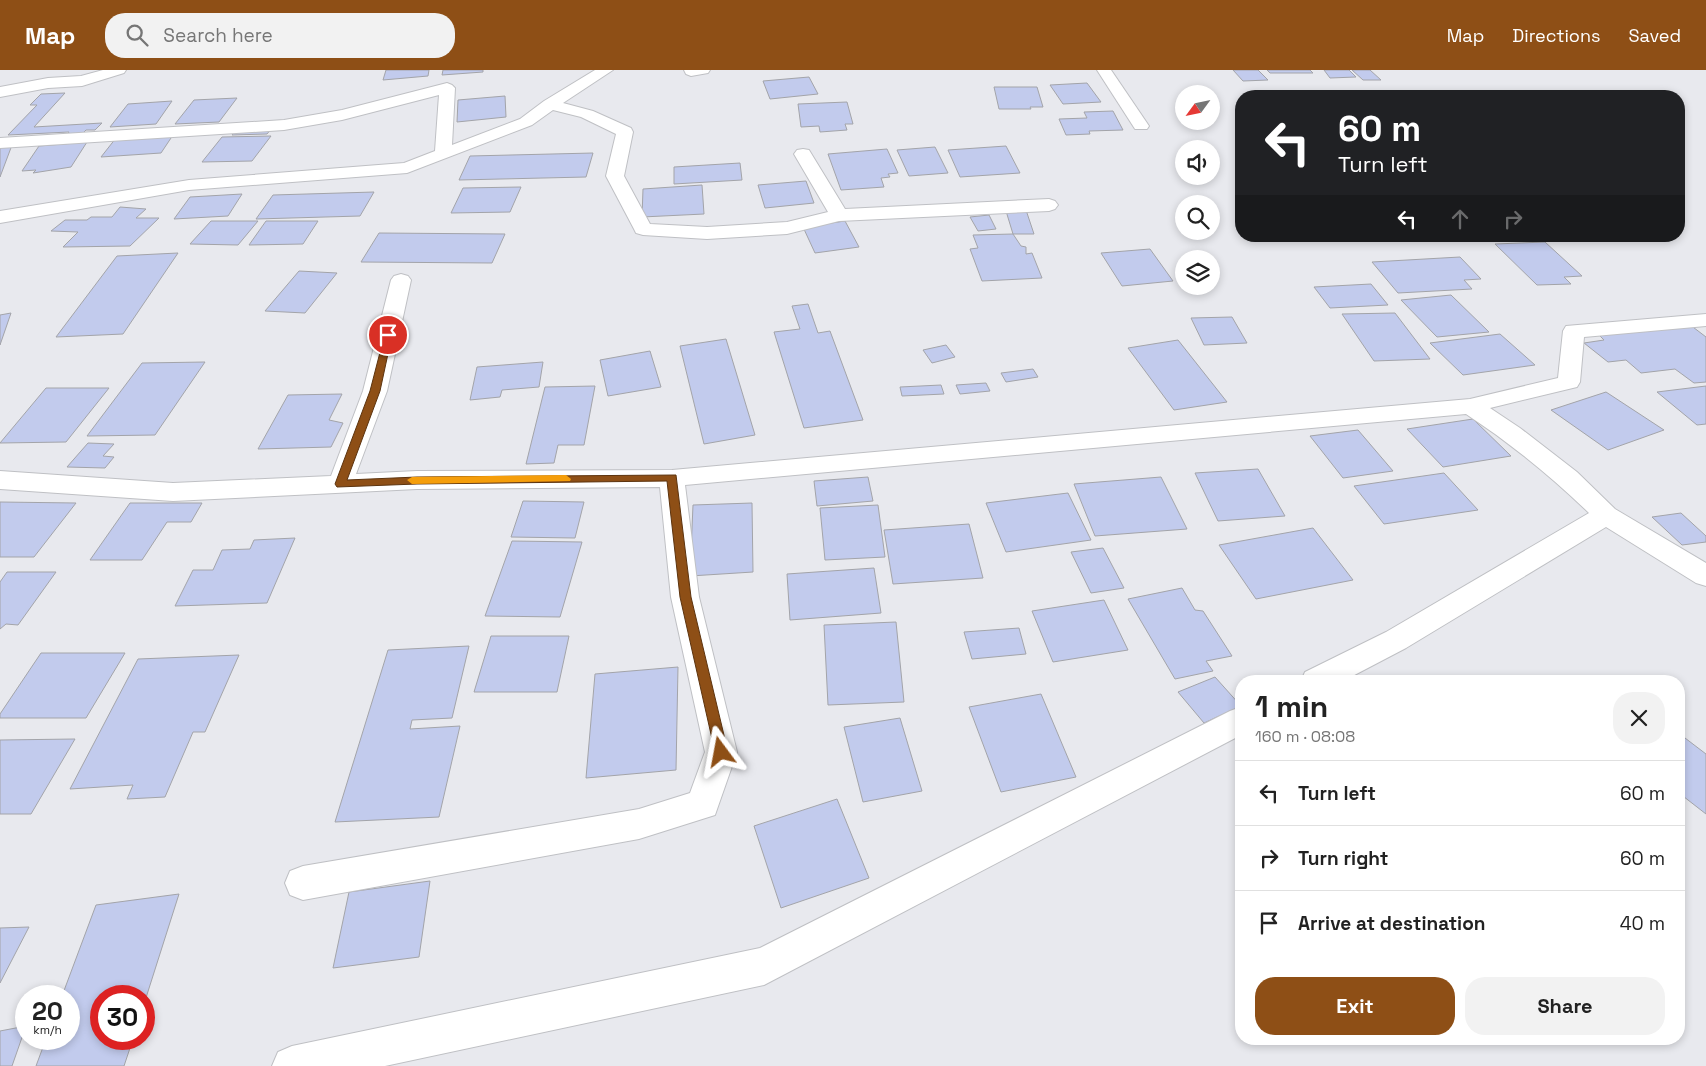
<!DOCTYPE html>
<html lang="en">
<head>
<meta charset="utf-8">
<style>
	body { margin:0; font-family:"Space Grotesk",sans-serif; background:#f2f2f2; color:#222; height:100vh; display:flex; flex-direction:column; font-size:19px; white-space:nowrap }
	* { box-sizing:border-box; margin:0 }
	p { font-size:16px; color:#767676 }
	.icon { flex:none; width:28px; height:28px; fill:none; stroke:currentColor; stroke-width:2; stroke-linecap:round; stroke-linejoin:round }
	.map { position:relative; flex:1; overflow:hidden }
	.sheet { position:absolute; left:1235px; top:605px; width:450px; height:370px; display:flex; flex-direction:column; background:#fff; border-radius:20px; box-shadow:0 2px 8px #0003 }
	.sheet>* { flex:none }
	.banner { position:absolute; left:1235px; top:20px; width:450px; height:152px; border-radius:20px; box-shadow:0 2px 8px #0003; background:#202124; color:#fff; overflow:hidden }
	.needle { width:32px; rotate:237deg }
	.buttons { position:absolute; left:1175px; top:15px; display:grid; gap:10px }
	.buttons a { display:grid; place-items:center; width:45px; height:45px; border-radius:50%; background:#fff; box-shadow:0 2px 8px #0003; font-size:25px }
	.speed { position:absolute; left:15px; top:915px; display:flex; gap:10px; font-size:25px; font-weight:700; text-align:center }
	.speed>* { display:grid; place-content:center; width:65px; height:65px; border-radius:50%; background:#fff; box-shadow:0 2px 8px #0003; line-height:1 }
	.speed small { font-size:12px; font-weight:400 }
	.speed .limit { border:8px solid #d22; background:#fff; color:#111 }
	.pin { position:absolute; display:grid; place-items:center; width:42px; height:42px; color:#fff; margin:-21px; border:2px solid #fff; border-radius:50%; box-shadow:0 1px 5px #0007 }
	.me { position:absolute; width:55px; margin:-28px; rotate:347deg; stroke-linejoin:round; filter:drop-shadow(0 0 4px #0008) }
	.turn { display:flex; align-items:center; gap:18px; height:105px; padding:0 20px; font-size:22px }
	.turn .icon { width:65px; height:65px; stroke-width:2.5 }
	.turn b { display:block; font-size:35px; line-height:42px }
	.lanes { display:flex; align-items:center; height:48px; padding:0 20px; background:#0003; justify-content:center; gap:25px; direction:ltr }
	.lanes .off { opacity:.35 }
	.round { display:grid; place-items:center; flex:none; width:52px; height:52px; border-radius:20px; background:#f2f2f2 }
	.overview { display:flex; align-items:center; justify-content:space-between; height:85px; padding:0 20px }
	h1 { font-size:30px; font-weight:800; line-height:38px }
	.cta { display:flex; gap:10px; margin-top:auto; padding:10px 20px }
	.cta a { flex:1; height:58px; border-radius:20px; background:#8e4f16; color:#fff; font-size:20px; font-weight:800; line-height:58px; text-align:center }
	.cta a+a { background:#f2f2f2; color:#222 }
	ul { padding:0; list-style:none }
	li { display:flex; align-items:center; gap:15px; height:65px; padding:0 20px; border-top:1px solid #e0e0e0 }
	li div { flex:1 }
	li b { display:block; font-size:19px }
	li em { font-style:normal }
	header { display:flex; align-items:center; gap:30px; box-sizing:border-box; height:70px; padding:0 25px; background:#8e4f16; color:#fff }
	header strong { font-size:24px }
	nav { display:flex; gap:28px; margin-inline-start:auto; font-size:18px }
	.search { width:350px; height:45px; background:#f2f2f2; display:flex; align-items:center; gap:12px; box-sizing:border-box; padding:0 18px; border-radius:20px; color:#767676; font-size:19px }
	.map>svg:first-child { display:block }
</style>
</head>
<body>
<header>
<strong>Map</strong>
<div class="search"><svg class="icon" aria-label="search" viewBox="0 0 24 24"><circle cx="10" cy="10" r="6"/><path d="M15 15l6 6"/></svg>Search here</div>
<nav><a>Map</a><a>Directions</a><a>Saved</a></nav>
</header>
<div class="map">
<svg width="1706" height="996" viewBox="0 0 1706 996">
	<rect width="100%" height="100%" fill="#e8e9ee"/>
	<!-- building -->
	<g fill="#c2cbed" stroke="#a3a4a9">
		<polygon points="386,0 429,0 428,6 383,10"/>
		<polygon points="443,0 483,0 483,2 442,5"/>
		<polygon points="1233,0 1258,0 1268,10 1243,11"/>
		<polygon points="1267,0 1310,0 1313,3 1270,3"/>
		<polygon points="1324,0 1349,0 1356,7 1330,8"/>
		<polygon points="1352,0 1370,0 1381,10 1363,10"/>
		<polygon points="809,7 818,24 770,29 763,11"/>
		<polygon points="1087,13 1101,32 1063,34 1050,15"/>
		<polygon points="994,17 1037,17 1043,37 1030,37 1031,39 999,39"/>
		<polygon points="65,23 34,57 102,53 95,60 86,60 82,64 67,65 69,62 8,65 37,35 30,35 41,24"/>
		<polygon points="505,26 506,47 457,52 458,30"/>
		<polygon points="237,28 219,52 175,54 194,30"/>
		<polygon points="172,31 156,54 110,57 128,34"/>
		<polygon points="847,32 853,54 845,54 847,60 820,62 819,56 801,57 798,34"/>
		<polygon points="1113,41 1123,60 1089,61 1090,64 1066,65 1059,49 1087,48 1084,42"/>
		<polygon points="238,58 272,58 267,64 232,65"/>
		<polygon points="173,65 161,83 101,87 116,68"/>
		<polygon points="271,66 252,91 202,92 222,67"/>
		<polygon points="87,72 71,97 33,103 36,100 22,101 39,76"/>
		<polygon points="12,75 0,107 0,77"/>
		<polygon points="1006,76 1020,103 960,107 948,80"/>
		<polygon points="935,77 948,103 909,106 897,80"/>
		<polygon points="887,79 898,103 888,104 890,107 881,108 884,117 841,120 828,84"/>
		<polygon points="593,83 586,107 459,110 470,86"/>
		<polygon points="740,93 742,110 674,114 674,97"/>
		<polygon points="806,111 814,133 765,138 758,115"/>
		<polygon points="702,115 704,144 642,147 643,119"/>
		<polygon points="521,117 510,142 451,143 463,118"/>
		<polygon points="374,122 360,146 256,149 273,125"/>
		<polygon points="242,124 228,146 174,149 190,127"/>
		<polygon points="120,137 146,139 136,148 159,148 130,176 63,177 78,162 51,161 65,150 87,150 91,147 112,147"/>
		<polygon points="1026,140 1034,164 1013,164 1006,141"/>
		<polygon points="989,145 996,159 978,161 970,147"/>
		<polygon points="211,151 258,151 238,175 190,174"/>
		<polygon points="266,151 318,151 303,174 249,175"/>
		<polygon points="845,151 859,177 815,183 803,157"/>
		<polygon points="379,163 505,164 492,193 361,192"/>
		<polygon points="1013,164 1021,176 1026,177 1026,184 1032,183 1042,208 982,211 970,179 978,178 973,165"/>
		<polygon points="1486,166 1534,166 1536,169 1489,170"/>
		<polygon points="1545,172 1582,206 1564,207 1571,214 1537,215 1495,174"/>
		<polygon points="1150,179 1173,211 1122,216 1101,183"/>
		<polygon points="178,183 123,264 56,267 117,186"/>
		<polygon points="1460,187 1481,209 1464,210 1472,219 1398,223 1372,192"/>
		<polygon points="299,201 337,203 305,243 265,241"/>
		<polygon points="1371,214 1388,235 1330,238 1314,217"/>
		<polygon points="1451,225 1489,262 1437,267 1401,230"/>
		<polygon points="808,234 818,263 830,261 863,350 804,358 774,262 800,259 792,236"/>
		<polygon points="11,243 0,275 0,245"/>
		<polygon points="1395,243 1430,289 1374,291 1342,244"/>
		<polygon points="1232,247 1247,273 1204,275 1191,248"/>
		<polygon points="1689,254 1706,267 1706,312 1694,313 1675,299 1641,303 1626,290 1608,292 1584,273 1604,270 1599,265"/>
		<polygon points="1500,264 1535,295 1463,305 1430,273"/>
		<polygon points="726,269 755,365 704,374 680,276"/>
		<polygon points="1178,270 1227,332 1174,340 1128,278"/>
		<polygon points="946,275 955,287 932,293 923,280"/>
		<polygon points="650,281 661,317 608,326 600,290"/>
		<polygon points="205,292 155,365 87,366 142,293"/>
		<polygon points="543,292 539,317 502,320 500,327 470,330 477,297"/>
		<polygon points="1033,299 1038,307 1006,312 1001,303"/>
		<polygon points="986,313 990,321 960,324 956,315"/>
		<polygon points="941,315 944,324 902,326 900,317"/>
		<polygon points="595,316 584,375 558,375 554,393 526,394 545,317"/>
		<polygon points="1706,316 1706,354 1697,355 1657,322"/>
		<polygon points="46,318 109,318 66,372 0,373"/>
		<polygon points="1606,322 1664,360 1608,380 1551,340"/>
		<polygon points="342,324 329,350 343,353 331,377 258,379 288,325"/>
		<polygon points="1473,349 1511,386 1443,397 1407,359"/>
		<polygon points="1358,360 1393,401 1343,408 1310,366"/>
		<polygon points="88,373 114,374 103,386 114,387 105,398 67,397"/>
		<polygon points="1258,399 1285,446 1218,451 1195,403"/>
		<polygon points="1444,403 1478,440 1384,454 1354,416"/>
		<polygon points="868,407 873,431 817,436 814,411"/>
		<polygon points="1161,407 1187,459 1095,466 1074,414"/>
		<polygon points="1068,423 1091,470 1006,482 986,433"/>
		<polygon points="523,431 584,432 575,468 511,467"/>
		<polygon points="0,432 76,433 34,487 0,487"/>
		<polygon points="130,433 202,433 191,452 167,452 142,490 90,490"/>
		<polygon points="752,433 753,502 690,506 693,435"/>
		<polygon points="878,435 885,487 825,490 820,438"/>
		<polygon points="1681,443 1706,466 1706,472 1682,475 1652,447"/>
		<polygon points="969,454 983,508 893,514 884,460"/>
		<polygon points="1313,458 1353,510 1256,529 1219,475"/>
		<polygon points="295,468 267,533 175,536 193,500 213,500 222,480 250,479 254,470"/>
		<polygon points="512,471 582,472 560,547 485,546"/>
		<polygon points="1103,478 1124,518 1091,523 1071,482"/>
		<polygon points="874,498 881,543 790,550 787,504"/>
		<polygon points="7,502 56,502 18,555 6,554 0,559 0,512"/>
		<polygon points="1182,518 1195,540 1203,541 1232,586 1206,591 1213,601 1175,609 1128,529"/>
		<polygon points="1104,530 1128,580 1053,592 1032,541"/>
		<polygon points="896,552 904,632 828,635 824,555"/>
		<polygon points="1019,558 1026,584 972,589 964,562"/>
		<polygon points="491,566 569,566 557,622 474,622"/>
		<polygon points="469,576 452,648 412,650 410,659 460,656 439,747 335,752 388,580"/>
		<polygon points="41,583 125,583 86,648 0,648 0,644"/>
		<polygon points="239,585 205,662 193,662 165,727 127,729 133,715 70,719 138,589"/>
		<polygon points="678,597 676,700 586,708 595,604"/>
		<polygon points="1215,607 1241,636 1204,653 1178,622"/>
		<polygon points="1041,624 1076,707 1001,722 969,637"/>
		<polygon points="900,648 922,721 863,732 844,657"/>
		<polygon points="1685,668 1706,684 1706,744 1679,723 1679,672"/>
		<polygon points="75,669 31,744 0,744 0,670"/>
		<polygon points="837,729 869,808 781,838 754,756"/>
		<polygon points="430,811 419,887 333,898 349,822"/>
		<polygon points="179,824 144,934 144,926 101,926 101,969 133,969 124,996 36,996 46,969 69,969 69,926 62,926 96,835"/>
		<polygon points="29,857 0,913 0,858"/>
		<polygon points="26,956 12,996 0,996 0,961"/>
	</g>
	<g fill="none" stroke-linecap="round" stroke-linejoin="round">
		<!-- minor casing -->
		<g stroke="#bfc0c4" stroke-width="2">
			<g id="minor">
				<polygon points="103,0 126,0 124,3 82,16 48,18 0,27 0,17 48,8 81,6"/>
				<polygon points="595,0 613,0 563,33 593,41 631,58 633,62 624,106 650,154 707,157 787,152 828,142 794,84 797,80 803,79 809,80 845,139 1049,129 1055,131 1058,135 1055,139 1049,141 839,151 787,164 707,169 643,165 636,163 634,159 606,106 616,64 581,47 553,40 532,55 407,103 189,120 0,153 0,141 189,110 404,93 435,81 439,25 342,50 284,60 0,78 0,68 284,50 342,40 447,13 452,15 455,18 452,75 520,49 544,31"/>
				<polygon points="684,0 710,0 708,3 691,6 686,4"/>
				<polygon points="1097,0 1111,0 1149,56 1147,59 1135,59"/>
				<path d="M401,204L408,206L411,210L387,321L356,404L417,401L672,400L1470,329L1558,308L1563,261L1566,256L1706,244V256L1584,267L1580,312L1577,317L1490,338L1520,358L1577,402L1615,439L1706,493V516L1696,513L1606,457L1406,578L1343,611H1301L1305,602L1386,562L1589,443C1551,406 1510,373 1466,344L685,415L699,527L737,682L715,745L639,769L303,830L290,825L285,813L290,801L303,796L639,739L690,723L705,682L671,527L660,417L417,419L173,431L0,419V401L173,413L331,406L363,321L391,210L394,206Z"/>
				<polygon points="1241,637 1241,665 764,915 385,996 272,996 278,982 292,976 760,878 1230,641"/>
			</g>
		</g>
		<!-- minor -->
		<use href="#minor" fill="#fff" fill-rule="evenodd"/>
	</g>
	<!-- route -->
	<polygon fill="#8e4f16" stroke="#5c330e" points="385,263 388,263 392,265 380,321 347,410 417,407 676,405 691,527 728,682 726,687 721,688 717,687 715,682 680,527 667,411 417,414 337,417 335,414 370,321"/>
	<!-- slow -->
	<polygon fill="#f59e0b" points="566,405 571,409 570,411 412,414 407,410 412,407"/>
</svg>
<div class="buttons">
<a><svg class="needle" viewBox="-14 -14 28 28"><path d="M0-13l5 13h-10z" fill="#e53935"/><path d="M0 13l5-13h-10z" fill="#767676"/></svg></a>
<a><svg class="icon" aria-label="sound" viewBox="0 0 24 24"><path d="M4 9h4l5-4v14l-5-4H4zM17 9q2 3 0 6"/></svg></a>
<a><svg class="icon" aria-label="search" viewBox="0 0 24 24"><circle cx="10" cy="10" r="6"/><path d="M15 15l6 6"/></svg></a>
<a><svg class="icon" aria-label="layers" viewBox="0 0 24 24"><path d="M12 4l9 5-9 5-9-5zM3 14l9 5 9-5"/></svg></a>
</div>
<div class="speed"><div>20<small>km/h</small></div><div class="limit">30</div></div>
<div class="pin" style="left:388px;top:265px;background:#d93025"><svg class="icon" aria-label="arrive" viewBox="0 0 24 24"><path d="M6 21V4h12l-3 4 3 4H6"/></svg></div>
<svg class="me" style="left:721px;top:682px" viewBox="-20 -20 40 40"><path d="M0-17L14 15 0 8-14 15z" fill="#8e4f16" stroke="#fff" stroke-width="4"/></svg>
<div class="banner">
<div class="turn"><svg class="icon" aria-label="left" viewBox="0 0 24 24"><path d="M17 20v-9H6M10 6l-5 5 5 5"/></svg><div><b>60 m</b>Turn left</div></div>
<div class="lanes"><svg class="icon" aria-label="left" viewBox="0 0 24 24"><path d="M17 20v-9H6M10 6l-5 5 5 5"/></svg><svg class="icon off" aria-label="ahead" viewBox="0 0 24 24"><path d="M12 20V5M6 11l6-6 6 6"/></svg><svg class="icon off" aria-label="right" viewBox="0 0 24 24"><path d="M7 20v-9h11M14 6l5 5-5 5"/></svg></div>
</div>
<section class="sheet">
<div class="overview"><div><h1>1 min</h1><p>160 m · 08:08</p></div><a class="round"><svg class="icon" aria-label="close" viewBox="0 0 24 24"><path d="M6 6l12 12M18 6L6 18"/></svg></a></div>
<ul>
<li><svg class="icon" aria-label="left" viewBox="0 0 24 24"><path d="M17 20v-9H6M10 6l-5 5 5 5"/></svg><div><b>Turn left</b></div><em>60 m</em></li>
<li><svg class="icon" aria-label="right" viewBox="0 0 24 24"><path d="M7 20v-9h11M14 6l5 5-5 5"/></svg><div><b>Turn right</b></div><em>60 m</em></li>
<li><svg class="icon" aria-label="arrive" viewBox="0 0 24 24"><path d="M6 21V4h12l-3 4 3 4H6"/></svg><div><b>Arrive at destination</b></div><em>40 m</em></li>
</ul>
<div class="cta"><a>Exit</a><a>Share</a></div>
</section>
</div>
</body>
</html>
